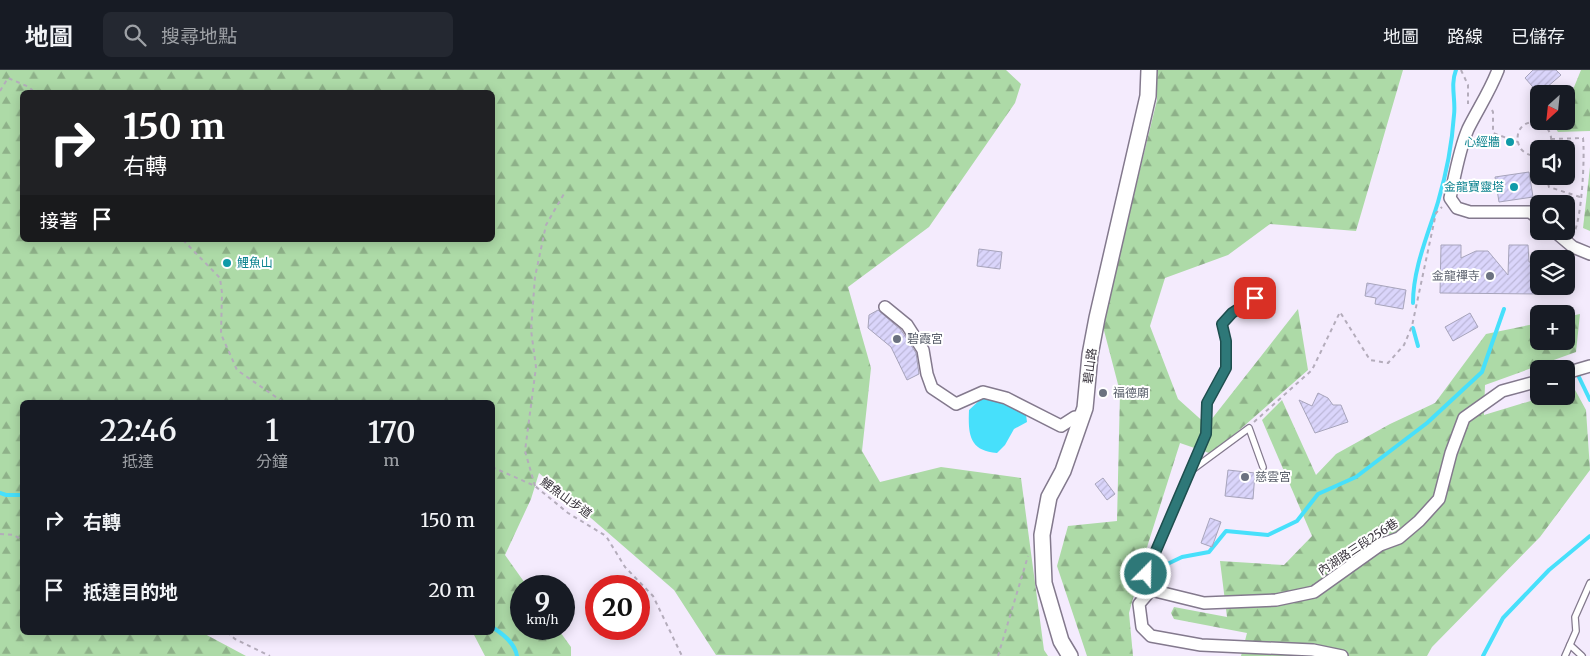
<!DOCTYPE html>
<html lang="zh-TW">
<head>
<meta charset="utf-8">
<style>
	body { margin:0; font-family:Merriweather,"Noto Sans TC",serif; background:#242831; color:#f1f3f6; height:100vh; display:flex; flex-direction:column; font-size:19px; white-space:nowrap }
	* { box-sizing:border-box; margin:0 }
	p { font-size:16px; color:#9ea1a6 }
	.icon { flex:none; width:28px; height:28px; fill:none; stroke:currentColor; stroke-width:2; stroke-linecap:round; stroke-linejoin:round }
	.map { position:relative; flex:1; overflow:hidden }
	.side { position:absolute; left:20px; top:330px; width:475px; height:235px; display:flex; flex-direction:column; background:#171b24; border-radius:8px; box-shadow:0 2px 12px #0003 }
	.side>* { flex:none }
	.hud { position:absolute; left:20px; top:20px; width:475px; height:152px; border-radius:8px; box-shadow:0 2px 12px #0003; background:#202124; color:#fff; overflow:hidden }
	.needle { width:32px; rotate:207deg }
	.controls { position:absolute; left:1530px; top:15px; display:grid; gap:10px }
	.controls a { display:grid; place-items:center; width:45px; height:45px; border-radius:8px; background:#171b24; box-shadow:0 2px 12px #0003; font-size:25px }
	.speed { position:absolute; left:510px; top:505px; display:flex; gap:10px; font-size:25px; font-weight:700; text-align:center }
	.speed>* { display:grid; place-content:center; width:65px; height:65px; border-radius:50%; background:#171b24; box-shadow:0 2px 12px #0003; line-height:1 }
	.speed small { font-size:12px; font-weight:400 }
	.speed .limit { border:8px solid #d22; background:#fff; color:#111 }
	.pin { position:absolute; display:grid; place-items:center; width:42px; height:42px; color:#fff; margin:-21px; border-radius:10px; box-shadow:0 2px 8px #0006 }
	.me { position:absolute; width:55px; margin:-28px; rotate:23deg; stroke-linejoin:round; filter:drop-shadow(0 0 4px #0008) }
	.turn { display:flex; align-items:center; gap:18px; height:105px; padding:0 20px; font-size:22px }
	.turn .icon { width:65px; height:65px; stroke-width:2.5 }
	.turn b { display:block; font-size:35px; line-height:42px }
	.then { display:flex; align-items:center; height:48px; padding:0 20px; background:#0003; gap:10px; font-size:19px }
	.eta { display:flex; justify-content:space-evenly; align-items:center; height:85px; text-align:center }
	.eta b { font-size:30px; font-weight:600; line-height:35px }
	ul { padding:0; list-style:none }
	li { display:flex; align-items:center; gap:15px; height:70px; padding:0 20px }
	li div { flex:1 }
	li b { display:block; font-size:19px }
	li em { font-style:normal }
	header { display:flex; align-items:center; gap:30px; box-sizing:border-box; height:70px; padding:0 25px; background:#171b24; border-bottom:1px solid #363941 }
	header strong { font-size:24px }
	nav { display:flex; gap:28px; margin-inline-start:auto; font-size:18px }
	.search { width:350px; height:45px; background:#242831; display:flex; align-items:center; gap:12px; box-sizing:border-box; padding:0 18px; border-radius:8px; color:#9ea1a6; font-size:19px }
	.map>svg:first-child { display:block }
</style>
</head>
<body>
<header>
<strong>地圖</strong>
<div class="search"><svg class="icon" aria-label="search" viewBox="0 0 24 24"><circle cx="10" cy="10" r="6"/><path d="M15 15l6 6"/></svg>搜尋地點</div>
<nav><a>地圖</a><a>路線</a><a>已儲存</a></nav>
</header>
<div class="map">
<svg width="1590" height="586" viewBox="0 0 1590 586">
	<defs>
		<pattern id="forest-firs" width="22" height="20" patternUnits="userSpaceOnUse" patternTransform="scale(1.25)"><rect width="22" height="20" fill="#addaa7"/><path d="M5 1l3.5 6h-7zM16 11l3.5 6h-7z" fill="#8eb189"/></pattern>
		<pattern id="building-hatch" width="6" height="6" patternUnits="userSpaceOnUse" patternTransform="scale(1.25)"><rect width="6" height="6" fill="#dad5fb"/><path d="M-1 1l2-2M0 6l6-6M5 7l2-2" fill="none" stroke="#bcb7d8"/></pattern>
	</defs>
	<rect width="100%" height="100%" fill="#f4ebfd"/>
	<!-- forest -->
	<g fill="url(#forest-firs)" fill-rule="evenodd">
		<path d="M0,0H1006L1021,14L1015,33L929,157L848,217L871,298L862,381L880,412L941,397L1021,408L1044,580L1048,586L716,585L674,520L539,403L531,429L505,485L527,516H521V559H558L571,577V586H485L473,563L492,562V332H22V562L203,563L246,586H0ZM22,22H492V170H22Z"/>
		<polygon points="1157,0 1403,0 1356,161 1270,154 1228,185 1165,208 1150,256 1178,329 1207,355 1298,239 1308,300 1212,384 1180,373 1148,474 1129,543 1133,586 1087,586 1057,496 1068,456 1117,451 1120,322 1101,249 1124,165 1157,30"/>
		<polygon points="1581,0 1590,0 1590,61 1558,62 1551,51 1566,51 1566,27 1572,22"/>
		<polygon points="1590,97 1590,161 1583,158"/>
		<polygon points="1580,244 1576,282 1485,315 1484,345 1547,326 1566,326 1566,320 1574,318 1586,340 1590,400 1540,467 1432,577 1427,586 1241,586 1247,563 1174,549 1171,543 1174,537 1227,547 1220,491 1284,495 1312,466 1262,350 1282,330 1316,405 1336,384 1390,354 1435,333 1486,264 1539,253 1539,271 1566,271 1566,247"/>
	</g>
	<!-- water -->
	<path fill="#47e0fb" d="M1000,326L1025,337L1027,352L1014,359L1005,375L997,383C969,381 968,364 969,340L982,328Z"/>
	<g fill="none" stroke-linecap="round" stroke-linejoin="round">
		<!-- stream -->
		<g stroke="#47e0fb" stroke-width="4">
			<path d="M1413,233C1413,198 1428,165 1438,132C1446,105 1452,74 1454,45C1456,30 1450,15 1456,0"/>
			<polyline points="1413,258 1418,276"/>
			<polyline points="1577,303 1590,330"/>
			<polyline points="0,423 6,425 22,425"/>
			<polyline points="1159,498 1182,487 1209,482 1226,461 1268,465 1297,451 1318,424 1356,407 1427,353 1482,302 1504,239"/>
			<path d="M492,557C503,564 515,573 517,586"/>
			<polyline points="1483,586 1503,548 1549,500 1590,466"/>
		</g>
	</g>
	<!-- building -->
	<g fill="url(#building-hatch)" stroke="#a7a4bb">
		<polygon points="1533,0 1556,0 1561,5 1539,24 1525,8"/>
		<polygon points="1529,102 1533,127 1499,132 1495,107"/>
		<polygon points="1441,175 1461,175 1461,188 1476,181 1488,181 1508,205 1509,175 1528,175 1529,192 1539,192 1539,224 1440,223"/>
		<polygon points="979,179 1002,182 1000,199 977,196"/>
		<polygon points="1367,213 1406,220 1403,239 1375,234 1376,228 1365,226"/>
		<polygon points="878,240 901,260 916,283 919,304 907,310 891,277 868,258 869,245"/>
		<polygon points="1470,243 1478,257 1453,271 1445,257"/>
		<polygon points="1318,323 1328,328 1333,335 1341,335 1348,352 1315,363 1299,330 1312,336"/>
		<polygon points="1228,400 1255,403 1253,429 1225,426"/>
		<polygon points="1103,408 1115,424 1107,430 1095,414"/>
		<polygon points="1210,448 1221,452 1212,477 1201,473"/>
	</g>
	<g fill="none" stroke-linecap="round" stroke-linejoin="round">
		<!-- service casing -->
		<g stroke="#83798d" stroke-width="8">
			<g id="service">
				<polyline points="1192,400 1249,358 1263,397"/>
				<polyline points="1151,520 1146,504 1206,364 1207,333 1226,298 1226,271 1221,254 1232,243 1255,228"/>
				<polyline points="1570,575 1582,586"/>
				<polyline points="1565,586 1576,561 1575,547 1590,513"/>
			</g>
		</g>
		<!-- minor casing -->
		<g stroke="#83798d" stroke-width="14">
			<g id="minor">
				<path d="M1498,0C1490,21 1478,39 1468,59C1459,80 1455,105 1450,128L1457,138L1470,142H1530L1539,149"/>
				<polyline points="1554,161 1573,177 1590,184"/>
				<polyline points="885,237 907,255 923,280 927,304 932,318 956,334 983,322 1006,328 1061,356 1075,347 1082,347"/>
				<polyline points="1566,303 1590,296"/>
				<polyline points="1342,586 1313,580 1201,575 1151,566 1142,557 1139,534 1151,520 1204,533 1276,530 1314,522 1380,475 1399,468 1419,451 1439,429 1451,383 1464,348 1502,321 1539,311"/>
			</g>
		</g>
		<!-- tertiary casing -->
		<g stroke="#83798d" stroke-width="18">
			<polyline id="tertiary" points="1070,586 1061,571 1044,513 1042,465 1049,427 1063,401 1085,338 1090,285 1097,248 1148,26 1149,0"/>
		</g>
		<!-- path -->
		<g stroke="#b4acbb" stroke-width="2" stroke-dasharray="4 4" stroke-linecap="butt">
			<polyline points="1461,0 1468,15 1468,34"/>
			<polyline points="0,21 8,8 29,17 34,22"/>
			<polyline points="1492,40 1493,42 1493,63 1518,72"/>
			<path d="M1551,69L1583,68C1585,87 1582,146 1574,163"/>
			<path d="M1539,85C1532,86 1526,85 1521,79C1518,75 1517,69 1518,64C1524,41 1562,55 1548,79"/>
			<polyline points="1546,106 1549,117 1580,127"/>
			<polyline points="183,170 220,208 222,223 221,264 237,300 283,332"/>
			<polyline points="1254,352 1312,300 1340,242 1370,290 1388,293 1404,275 1412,256 1436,143 1442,137"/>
			<polyline points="492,397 535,416 568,443 606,466 625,497 653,526 682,586"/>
			<polyline points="535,416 525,381 536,297 531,260 535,207 546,155 565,122"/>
			<polyline points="0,464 14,465 22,470"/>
			<polyline points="227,562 235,569 270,586"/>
			<polyline points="998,586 1028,486"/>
		</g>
		<!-- service -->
		<use href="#service" stroke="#fff" stroke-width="5.5"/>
		<!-- minor -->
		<use href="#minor" stroke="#fff" stroke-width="11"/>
		<!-- tertiary -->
		<use href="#tertiary" stroke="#fff" stroke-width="15"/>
	</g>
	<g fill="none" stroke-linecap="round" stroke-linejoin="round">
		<!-- route casing -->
		<g stroke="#1e4e4e" stroke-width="12">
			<polyline id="route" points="1146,504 1206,364 1207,333 1226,298 1226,271 1222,254 1232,243 1255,228"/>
		</g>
		<!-- route -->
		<use href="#route" stroke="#2e7878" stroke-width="9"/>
	</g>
	<!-- markers -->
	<g fill="#0f9aa8" stroke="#fff" stroke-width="2">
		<circle cx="1510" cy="72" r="5"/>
		<circle cx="1514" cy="117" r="5"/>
		<circle cx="227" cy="193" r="5"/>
	</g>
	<g fill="#6b7280" stroke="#fff" stroke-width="2">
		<circle cx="1490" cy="206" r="5"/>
		<circle cx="897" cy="269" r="5"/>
		<circle cx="1103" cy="323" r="5"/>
		<circle cx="1245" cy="407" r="5"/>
	</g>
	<g text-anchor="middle" stroke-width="4" stroke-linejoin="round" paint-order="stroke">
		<!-- culture labels -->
		<g font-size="12" fill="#0d838f" stroke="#fff" text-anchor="end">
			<text x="1500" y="76">心經牆</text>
			<text x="1504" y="121">金龍寶靈塔</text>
			<text x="237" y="197" text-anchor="start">鯉魚山</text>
		</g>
		<!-- worship labels -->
		<g font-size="12" fill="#5b616d" stroke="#fff" text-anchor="start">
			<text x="1480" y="210" text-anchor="end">金龍禪寺</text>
			<text x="907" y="273">碧霞宮</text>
			<text x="1113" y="327">福德廟</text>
			<text x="1255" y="411">慈雲宮</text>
		</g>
		<!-- street labels -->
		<g font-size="12" fill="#38333c" stroke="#fff">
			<text transform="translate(1090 296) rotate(-83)" y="4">碧山路</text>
			<text transform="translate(566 428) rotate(36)" y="4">鯉魚山步道</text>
			<text transform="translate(1358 477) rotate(-33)" y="4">內湖路三段256巷</text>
		</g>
	</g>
</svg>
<div class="controls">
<a><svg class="needle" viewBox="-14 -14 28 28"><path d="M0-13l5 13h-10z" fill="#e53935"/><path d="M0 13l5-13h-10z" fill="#9ea1a6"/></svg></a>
<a><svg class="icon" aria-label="sound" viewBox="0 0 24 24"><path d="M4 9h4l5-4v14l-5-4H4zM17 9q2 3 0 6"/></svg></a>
<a><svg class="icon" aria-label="search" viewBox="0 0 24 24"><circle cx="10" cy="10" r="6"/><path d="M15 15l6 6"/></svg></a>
<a><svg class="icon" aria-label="layers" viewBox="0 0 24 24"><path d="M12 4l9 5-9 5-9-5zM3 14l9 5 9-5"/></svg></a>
<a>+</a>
<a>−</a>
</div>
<div class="speed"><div>9<small>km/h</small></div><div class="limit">20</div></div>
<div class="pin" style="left:1255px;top:228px;background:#d93025"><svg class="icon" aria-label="arrive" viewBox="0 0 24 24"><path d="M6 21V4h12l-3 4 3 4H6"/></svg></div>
<svg class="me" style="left:1146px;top:504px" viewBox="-20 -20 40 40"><circle r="17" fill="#2e7878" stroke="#fff" stroke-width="3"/><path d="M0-11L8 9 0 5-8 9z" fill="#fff"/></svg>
<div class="hud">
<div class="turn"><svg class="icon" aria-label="right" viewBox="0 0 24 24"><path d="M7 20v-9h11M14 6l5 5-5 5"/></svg><div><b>150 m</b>右轉</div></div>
<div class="then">接著<svg class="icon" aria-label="arrive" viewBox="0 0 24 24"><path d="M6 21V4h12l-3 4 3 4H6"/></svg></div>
</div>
<section class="side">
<div class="eta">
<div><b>22:46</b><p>抵達</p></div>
<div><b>1</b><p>分鐘</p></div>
<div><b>170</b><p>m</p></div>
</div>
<ul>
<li><svg class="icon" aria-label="right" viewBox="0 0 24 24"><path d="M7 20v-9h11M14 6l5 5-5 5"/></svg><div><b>右轉</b></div><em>150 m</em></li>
<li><svg class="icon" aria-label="arrive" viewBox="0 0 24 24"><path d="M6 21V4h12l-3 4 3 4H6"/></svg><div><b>抵達目的地</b></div><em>20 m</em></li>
</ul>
</section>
</div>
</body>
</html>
